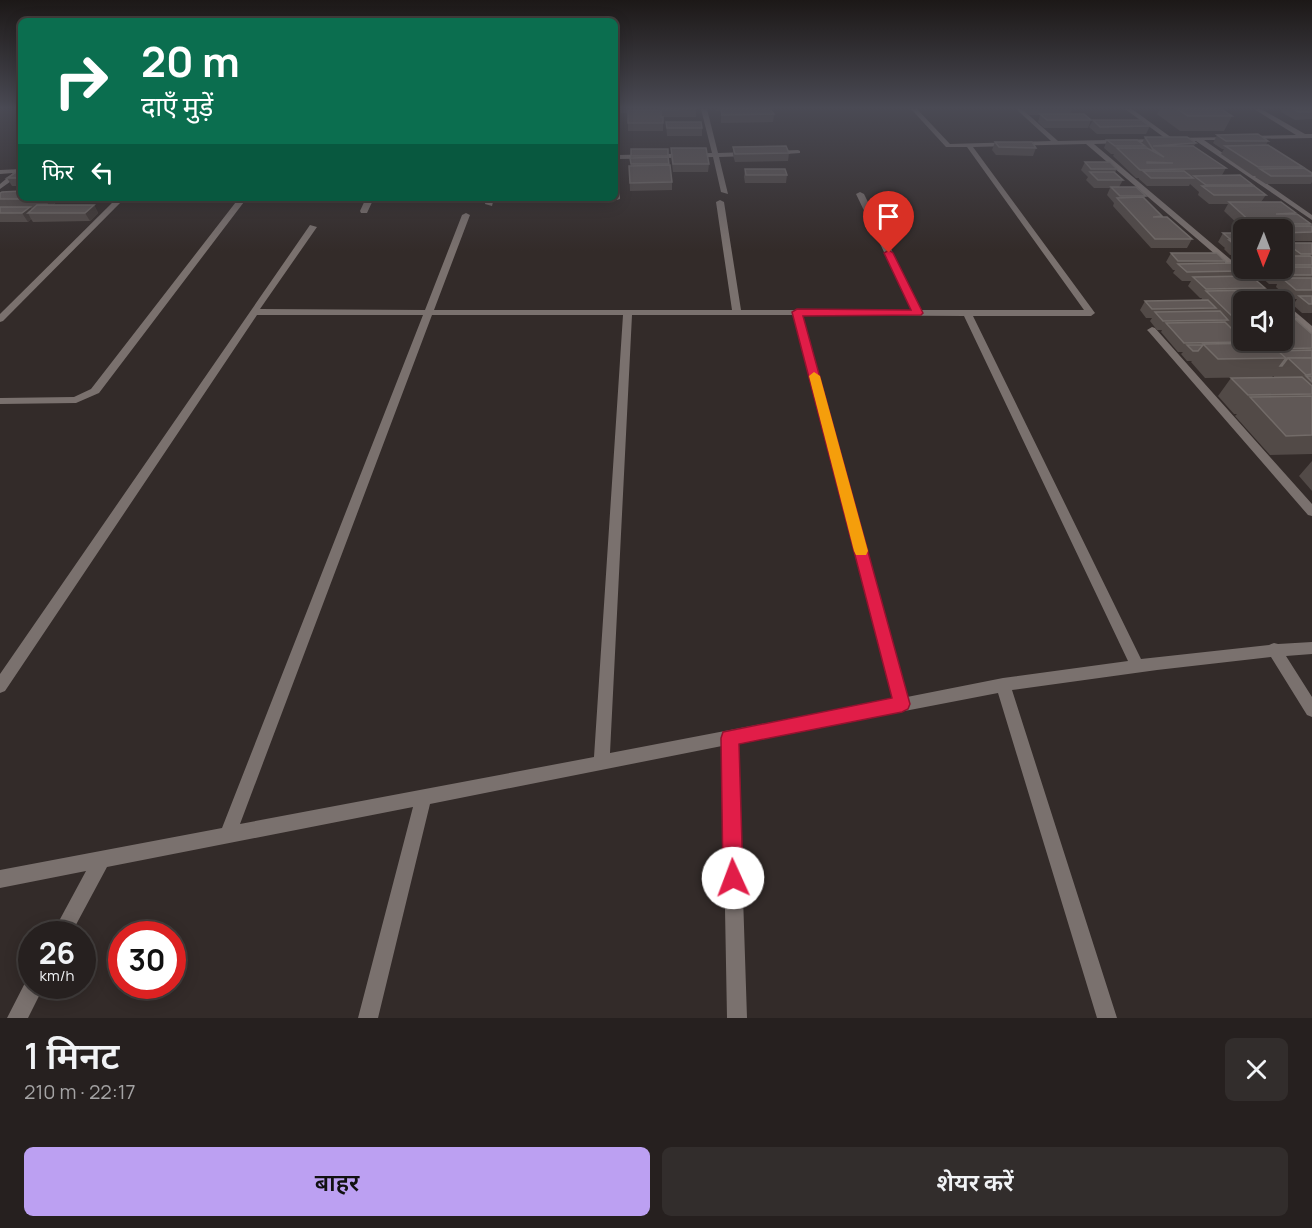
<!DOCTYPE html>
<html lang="hi">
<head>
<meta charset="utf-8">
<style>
	body { margin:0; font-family:Manrope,"Noto Sans Devanagari",sans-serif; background:#322d2c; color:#f1f3f6; height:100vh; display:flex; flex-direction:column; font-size:22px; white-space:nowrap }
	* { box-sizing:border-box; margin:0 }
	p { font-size:20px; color:#a4a3a4 }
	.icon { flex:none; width:33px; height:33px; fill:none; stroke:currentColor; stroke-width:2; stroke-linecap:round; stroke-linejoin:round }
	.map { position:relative; height:1018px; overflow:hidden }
	.panel { display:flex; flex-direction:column; background:#26201f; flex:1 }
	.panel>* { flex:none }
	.hud { position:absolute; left:18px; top:18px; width:600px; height:183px; border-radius:9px; box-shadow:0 3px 15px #0003,0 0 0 2px #423e3d; background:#0b6e4f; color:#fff; overflow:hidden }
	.needle { width:39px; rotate:181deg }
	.tools { position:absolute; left:1233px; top:219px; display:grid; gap:12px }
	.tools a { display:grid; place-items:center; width:60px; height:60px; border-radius:9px; background:#26201f; box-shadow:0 3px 15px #0003,0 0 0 2px #423e3d; font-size:30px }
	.speed { position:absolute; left:18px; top:921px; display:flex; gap:12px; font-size:30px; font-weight:700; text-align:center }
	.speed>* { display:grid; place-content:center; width:78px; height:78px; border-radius:50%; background:#26201f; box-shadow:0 3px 15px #0003,0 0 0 2px #423e3d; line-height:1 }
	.speed small { font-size:15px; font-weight:400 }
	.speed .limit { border:9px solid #d22; background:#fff; color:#111 }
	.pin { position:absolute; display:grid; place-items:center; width:51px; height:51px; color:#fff; margin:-62px -26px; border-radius:50% 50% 50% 0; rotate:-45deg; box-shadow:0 0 6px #0007 }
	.pin .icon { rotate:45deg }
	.me { position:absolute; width:66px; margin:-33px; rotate:358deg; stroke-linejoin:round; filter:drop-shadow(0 0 4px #0008) }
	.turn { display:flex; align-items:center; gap:21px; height:126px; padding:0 24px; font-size:27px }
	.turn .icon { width:78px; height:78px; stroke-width:2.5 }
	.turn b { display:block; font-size:42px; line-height:51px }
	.then { display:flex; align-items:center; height:57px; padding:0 24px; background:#0003; gap:12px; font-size:22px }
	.round { display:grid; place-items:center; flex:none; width:63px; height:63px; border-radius:9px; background:#322d2c }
	.overview { display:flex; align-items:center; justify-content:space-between; height:102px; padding:0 24px }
	h1 { font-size:36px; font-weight:600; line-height:45px }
	.action { display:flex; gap:12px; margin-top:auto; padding:12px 24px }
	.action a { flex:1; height:69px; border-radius:9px; background:#bca0f2; color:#111; font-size:24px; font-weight:600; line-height:69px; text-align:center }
	.action a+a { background:#322d2c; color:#f1f3f6 }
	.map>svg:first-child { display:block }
</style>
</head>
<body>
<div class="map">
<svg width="1312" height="1018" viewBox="0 0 1312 1018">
	<rect width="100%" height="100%" fill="#332b29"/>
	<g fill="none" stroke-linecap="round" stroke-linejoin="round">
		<!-- minor -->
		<g fill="#7a716e" fill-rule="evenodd">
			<polygon points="701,109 707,109 718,153 748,152 751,154 748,156 719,157 728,194 721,192 713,157 619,159 620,199 613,201 615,147 618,149 618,155 712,153"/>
			<path d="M911,109H917L950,144L1051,141L1016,109H1022L1058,141L1160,139V141L1158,142L1094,144L1281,302H1271L1086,144L973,147L1095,313L1091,316H973L1141,659L1269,645L1274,643L1278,644L1312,642V654L1286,656L1312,697V717L1307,715L1271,657L1157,670L1012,690L1117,1018H1097L998,693L738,743L747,1018H727L722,746L430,804L378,1018H358L413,807L107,867L71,934H52L86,871L0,888V870L222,828L423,315H257L5,691L0,693V674L310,225L317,227L260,309L425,310L462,215L466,213L470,215L434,310H732L716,202L720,200L724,202L741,310H912L856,194L860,192L864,194L921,310H1084L967,147H946ZM432,315H623L594,757L240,824ZM632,315H793L893,699L610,753ZM802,315L964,316L1128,661L1003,678L907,697Z"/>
			<polygon points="1125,109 1132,109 1172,138 1232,137 1233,138 1230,140 1204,140 1312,215 1312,220 1196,141 1169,141"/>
			<polygon points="1254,109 1261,109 1305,134 1312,134 1312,138 1245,139 1244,138 1247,136 1296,135"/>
			<polygon points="798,150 800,151 800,153 772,155 769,153 772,151"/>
			<polygon points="21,169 21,174 0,189 0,184 13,173 0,174 0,170"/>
			<polygon points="117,198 125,198 3,321 0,322 0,314"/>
			<polygon points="239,198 247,198 99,393 76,403 0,404 0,398 74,397 91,389"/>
			<polygon points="366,198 374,198 367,213 361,213 360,211"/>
			<polygon points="486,198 494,198 492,206 485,204"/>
			<polygon points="1282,303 1286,304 1312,326 1312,334 1282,310"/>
			<polygon points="1152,327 1155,328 1312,504 1312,516 1308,515 1149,332 1147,330"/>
			<polygon points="32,977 32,986 44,986 28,1018 7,1018 27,979"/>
		</g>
	</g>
	<!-- wall -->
	<g fill="#524a47">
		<polygon points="621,109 658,109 658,110 660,110 660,109 696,109 696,117 663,117 663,131 628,131 628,113 621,113"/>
		<polygon points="716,109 770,109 774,114 773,122 721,123 721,111 716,111"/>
		<polygon points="1023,109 1072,109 1070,114 1091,120 1088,128 1044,128 1038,122 1040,115 1029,115 1023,110"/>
		<polygon points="1160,109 1221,109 1232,116 1224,131 1180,131 1157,114"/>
		<polygon points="1283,109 1312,109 1312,119 1295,120 1281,112"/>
		<polygon points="1093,120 1150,126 1146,134 1097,134 1089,127"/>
		<polygon points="666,122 702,128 702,136 667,136"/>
		<polygon points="1217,135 1268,141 1266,145 1303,167 1302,168 1312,173 1312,182 1311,184 1266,184 1255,177 1256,176 1253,176 1221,154 1224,149 1222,149 1213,143"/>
		<polygon points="1145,137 1196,143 1194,146 1226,168 1222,175 1253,185 1252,186 1266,195 1261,202 1296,213 1295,214 1311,224 1310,226 1312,226 1312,241 1282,241 1282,230 1244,230 1224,211 1228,204 1209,204 1198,195 1199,192 1190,184 1189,186 1147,186 1139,179 1139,178 1136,178 1113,156 1114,154 1111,154 1104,148 1107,140 1142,143"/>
		<polygon points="995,142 1036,148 1033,156 996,155 992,150"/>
		<polygon points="733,147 789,153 788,161 735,162 733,155"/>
		<polygon points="671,148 709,164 708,172 673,172 671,156"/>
		<polygon points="631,149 668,149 669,165 672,182 672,190 630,191 629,166 631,166"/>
		<polygon points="1085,162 1117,169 1115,173 1123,180 1119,187 1146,196 1144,199 1162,216 1162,217 1192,239 1187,248 1151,248 1113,206 1114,203 1107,195 1110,188 1094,188 1086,180 1088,177 1081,170"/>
		<polygon points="21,169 21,186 12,186 7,178"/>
		<polygon points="745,169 787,175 786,183 745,183 744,177"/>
		<polygon points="0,193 60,199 53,205 94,205 98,213 90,221 33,222 31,219 28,222 0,222"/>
		<polygon points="132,198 230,198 228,201 183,202 182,200 180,201 135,203"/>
		<polygon points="1223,233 1244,233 1244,254 1230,255 1224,249 1225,248 1218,242"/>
		<polygon points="1286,243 1312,243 1312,313 1302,313 1293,305 1297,299 1289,299 1276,287 1277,284 1269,284 1260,276 1261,274 1257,274 1250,268 1282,268 1282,256 1286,256 1282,253 1282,249"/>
		<polygon points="1171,253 1225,261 1224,263 1239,271 1236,276 1265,288 1263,290 1244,302 1244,340 1282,340 1282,305 1296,317 1294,319 1312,334 1312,454 1270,455 1235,416 1237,414 1234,414 1218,396 1231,378 1274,377 1274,376 1273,376 1272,377 1205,378 1191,362 1192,361 1187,361 1181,354 1183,352 1178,352 1161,332 1162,330 1157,330 1150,321 1152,318 1146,318 1140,310 1145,301 1201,300 1202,298 1200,298 1188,286 1191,281 1182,281 1173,273 1175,270 1173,270 1166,262"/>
		<polygon points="1312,461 1312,491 1299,476"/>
	</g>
	<!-- shaded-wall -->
	<g fill="#403835">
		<polygon points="46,198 59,198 60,199 50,207 45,199"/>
		<polygon points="94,205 98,213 90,221 85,213"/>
		<polygon points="30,207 34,213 28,213 31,219 28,222 22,213"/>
	</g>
	<!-- building -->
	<g fill="#605856" stroke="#726b68" stroke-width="1.5" fill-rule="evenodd">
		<polygon points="661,109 697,109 661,110"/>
		<polygon points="721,109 770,109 774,114 722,115"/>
		<polygon points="1177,109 1221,109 1232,116 1188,116"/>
		<polygon points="1293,109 1312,109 1312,112 1299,112"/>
		<polygon points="628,110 661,110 661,117 663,117 663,123 628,123"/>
		<polygon points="1040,114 1084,114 1091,120 1047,120"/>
		<polygon points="1093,120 1141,120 1150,126 1100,127"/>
		<polygon points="666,122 701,122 702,128 667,128"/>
		<polygon points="1258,134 1268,141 1226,141 1217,135"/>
		<path d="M1145,137H1187L1196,143L1153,146H1193L1226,168L1140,170L1117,148H1147L1164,157L1153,149L1154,151ZM1147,162L1173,163H1147Z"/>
		<polygon points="1107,140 1137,140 1145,146 1115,146"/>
		<polygon points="995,142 1032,142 1036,148 999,147"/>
		<polygon points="1268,145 1303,167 1258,167 1225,146"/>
		<polygon points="786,146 789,153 735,154 733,147"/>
		<polygon points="671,148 706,148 709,164 673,164"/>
		<rect x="631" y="149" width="37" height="7"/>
		<polygon points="668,157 669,164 631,164 630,158"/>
		<polygon points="1085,162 1110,162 1117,169 1091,169"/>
		<polygon points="670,165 672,182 630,183 629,166"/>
		<polygon points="1304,168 1312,173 1312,176 1271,176 1260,169"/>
		<polygon points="21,169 21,178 7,178"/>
		<polygon points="745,169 785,169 787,175 746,175"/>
		<polygon points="1143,171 1184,171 1193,178 1151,178"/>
		<polygon points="1090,172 1114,172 1123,180 1098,180"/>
		<polygon points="1240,175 1253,185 1206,185 1194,176"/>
		<polygon points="1202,186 1254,186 1266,195 1214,195"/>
		<polygon points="1111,187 1136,187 1146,196 1120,196"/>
		<polygon points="21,191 21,198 46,198 45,199 0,199 0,193 2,192"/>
		<polygon points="1143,197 1162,216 1153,217 1167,217 1192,239 1155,239 1117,198"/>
		<polygon points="1229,202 1281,202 1296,213 1276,214 1297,214 1311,224 1253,224"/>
		<polygon points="37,205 94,205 85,213 28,213"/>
		<polygon points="0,207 30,207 22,213 0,213"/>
		<polygon points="1263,226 1312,226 1312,232 1282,233 1282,230 1267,230"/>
		<polygon points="1223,233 1244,233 1244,239 1230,239"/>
		<polygon points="1229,240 1244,240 1244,246 1236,246"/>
		<polygon points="1286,243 1312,243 1312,254 1301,254"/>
		<polygon points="1171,253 1217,253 1225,261 1178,261"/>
		<polygon points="1282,256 1310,256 1312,257 1312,265 1282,265"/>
		<polygon points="1231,263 1239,271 1187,272 1178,264"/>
		<polygon points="1282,267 1312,267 1312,275 1275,275 1267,268 1282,268"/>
		<polygon points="1251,276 1265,288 1206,289 1193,277"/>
		<polygon points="1282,278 1312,278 1312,290 1296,290"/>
		<polygon points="1265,290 1278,302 1244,302 1244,317 1234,318 1206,291"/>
		<polygon points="1299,296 1312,296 1312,304 1309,304"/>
		<polygon points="1208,300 1216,308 1152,309 1145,301"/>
		<polygon points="1282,305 1296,317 1282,317"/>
		<polygon points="1220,311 1228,320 1163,321 1155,312"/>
		<polygon points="1244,319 1244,330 1233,320"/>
		<polygon points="1282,319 1295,319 1312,334 1312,348 1276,349 1270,343 1257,343 1255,340 1282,340"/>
		<polygon points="1225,322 1245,342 1184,343 1166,323"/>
		<polygon points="1270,343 1286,358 1218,359 1203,344"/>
		<polygon points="1187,345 1203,345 1198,351 1193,351"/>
		<polygon points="1312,350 1312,358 1288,358 1282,366 1280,366 1286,358 1278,351"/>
		<polygon points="1288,358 1312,358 1312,374 1306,375"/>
		<polygon points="1306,376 1312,376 1312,382"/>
		<polygon points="1302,377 1312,386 1312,394 1248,395 1231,378"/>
		<polygon points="1312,396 1312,435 1286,436 1250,397"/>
	</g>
	<!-- sky -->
	<linearGradient id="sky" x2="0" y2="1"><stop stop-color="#1c1817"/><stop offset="0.43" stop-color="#4a4a54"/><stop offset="1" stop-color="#4a4a54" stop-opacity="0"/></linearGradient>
	<rect width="1312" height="251" fill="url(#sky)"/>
	<!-- route -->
	<polygon fill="#e11d48" stroke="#92132f" stroke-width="1.5" points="889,250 893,253 923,313 921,315 803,316 910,704 908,709 902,712 739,744 743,878 740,885 733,888 726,885 723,878 721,738 723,732 892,698 792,312 797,309 911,310 884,253"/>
	<!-- slow -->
	<polygon fill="#f59e0b" points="814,372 820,376 868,551 866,555 856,555 854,551 809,376"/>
</svg>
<div class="tools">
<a><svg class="needle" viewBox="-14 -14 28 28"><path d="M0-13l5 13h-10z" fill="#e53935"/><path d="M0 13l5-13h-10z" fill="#a4a3a4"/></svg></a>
<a><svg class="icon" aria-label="sound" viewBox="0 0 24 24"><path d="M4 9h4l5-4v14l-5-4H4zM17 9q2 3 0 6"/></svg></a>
</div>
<div class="speed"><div>26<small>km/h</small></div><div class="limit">30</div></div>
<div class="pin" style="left:889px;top:253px;background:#d93025"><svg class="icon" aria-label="arrive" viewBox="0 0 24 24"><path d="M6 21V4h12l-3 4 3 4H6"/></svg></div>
<svg class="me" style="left:733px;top:878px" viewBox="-20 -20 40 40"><circle r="19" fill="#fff"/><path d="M0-13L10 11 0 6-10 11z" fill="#e11d48"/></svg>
<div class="hud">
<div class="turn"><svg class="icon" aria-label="right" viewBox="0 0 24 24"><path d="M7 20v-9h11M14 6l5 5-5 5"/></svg><div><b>20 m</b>दाएँ मुड़ें</div></div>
<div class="then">फिर<svg class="icon" aria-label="left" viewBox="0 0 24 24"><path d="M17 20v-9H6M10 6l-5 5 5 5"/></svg></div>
</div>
</div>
<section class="panel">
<div class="overview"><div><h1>1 मिनट</h1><p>210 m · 22:17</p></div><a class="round"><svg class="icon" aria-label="close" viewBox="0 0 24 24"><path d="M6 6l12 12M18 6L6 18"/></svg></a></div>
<div class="action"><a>बाहर</a><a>शेयर करें</a></div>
</section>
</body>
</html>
